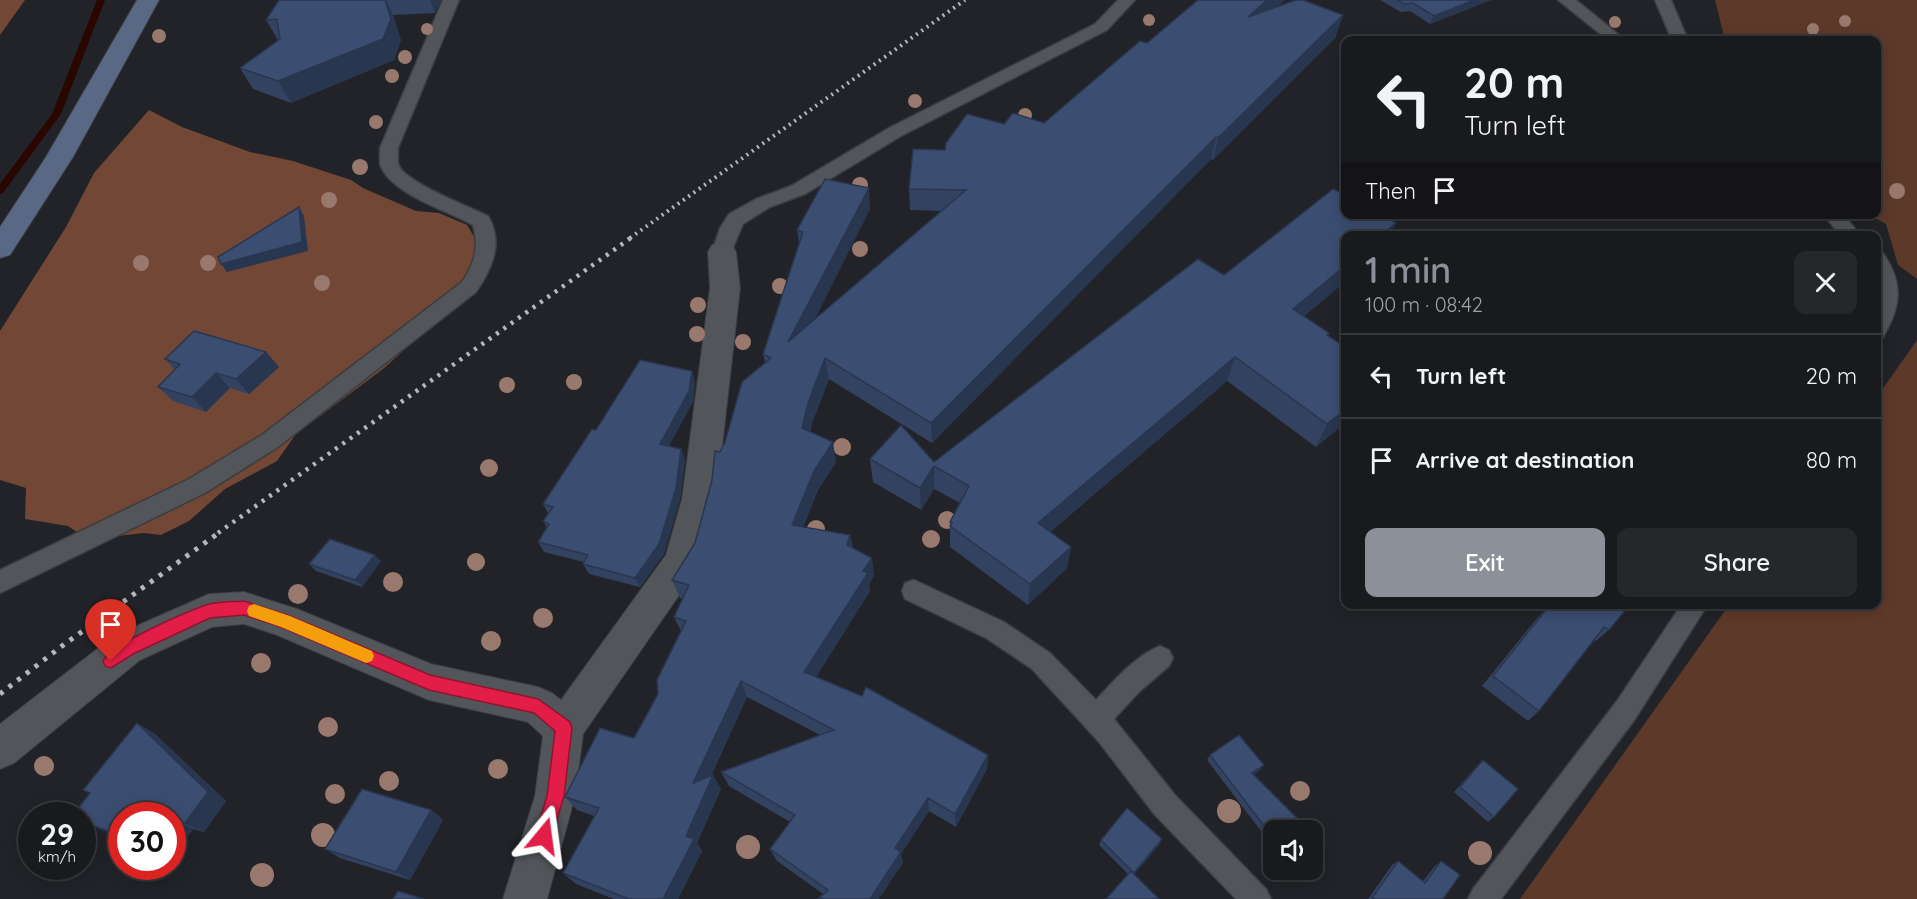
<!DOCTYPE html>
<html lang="en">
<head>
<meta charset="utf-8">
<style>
	body { margin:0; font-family:Quicksand,sans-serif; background:#26272b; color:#f1f3f6; height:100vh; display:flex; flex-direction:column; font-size:22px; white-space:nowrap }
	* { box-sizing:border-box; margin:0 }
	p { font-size:20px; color:#9fa1a4 }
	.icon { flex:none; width:33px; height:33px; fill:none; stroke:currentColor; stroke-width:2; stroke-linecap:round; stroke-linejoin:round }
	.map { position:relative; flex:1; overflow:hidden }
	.panel { position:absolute; left:1341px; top:231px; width:540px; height:378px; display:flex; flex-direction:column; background:#191a1e; border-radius:12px; box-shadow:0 3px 15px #0003,0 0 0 2px #37383c }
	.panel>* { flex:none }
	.hud { position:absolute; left:1341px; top:36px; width:540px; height:183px; border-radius:12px; box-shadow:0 3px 15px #0003,0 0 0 2px #37383c; background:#191a1e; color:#f1f3f6; overflow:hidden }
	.fabs { position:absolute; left:1263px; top:820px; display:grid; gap:12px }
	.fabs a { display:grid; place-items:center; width:60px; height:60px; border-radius:12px; background:#191a1e; box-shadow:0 3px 15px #0003,0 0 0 2px #37383c; font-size:30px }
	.speed { position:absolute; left:18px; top:802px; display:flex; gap:12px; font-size:30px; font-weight:700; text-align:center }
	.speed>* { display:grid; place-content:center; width:78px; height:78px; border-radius:50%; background:#191a1e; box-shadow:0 3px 15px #0003,0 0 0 2px #37383c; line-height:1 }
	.speed small { font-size:15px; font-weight:400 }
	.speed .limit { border:9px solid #d22; background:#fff; color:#111 }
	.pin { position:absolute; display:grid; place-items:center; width:51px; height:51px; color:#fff; margin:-62px -26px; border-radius:50% 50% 50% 0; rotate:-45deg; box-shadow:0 0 6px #0007 }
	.pin .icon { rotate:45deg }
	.me { position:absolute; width:66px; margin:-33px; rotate:16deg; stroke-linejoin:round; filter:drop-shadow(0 0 4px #0008) }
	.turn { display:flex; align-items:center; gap:21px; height:126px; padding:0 24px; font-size:27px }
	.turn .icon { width:78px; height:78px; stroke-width:2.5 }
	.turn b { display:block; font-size:42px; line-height:51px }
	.then { display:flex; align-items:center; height:57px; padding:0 24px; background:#0003; gap:12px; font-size:22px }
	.round { display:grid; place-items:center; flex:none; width:63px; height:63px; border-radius:12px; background:#26272b }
	.summary { display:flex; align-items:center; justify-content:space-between; height:102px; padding:0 24px }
	h1 { font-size:36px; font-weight:600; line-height:45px; color:#8c9099 }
	.cta { display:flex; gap:12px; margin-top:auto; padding:12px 24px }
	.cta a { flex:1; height:69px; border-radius:12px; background:#8c9099; color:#fff; font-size:24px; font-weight:600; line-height:69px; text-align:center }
	.cta a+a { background:#26272b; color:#f1f3f6 }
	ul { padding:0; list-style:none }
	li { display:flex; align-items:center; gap:18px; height:84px; padding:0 24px; border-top:2px solid #37383c }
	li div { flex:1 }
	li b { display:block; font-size:22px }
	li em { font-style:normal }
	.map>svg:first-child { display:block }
</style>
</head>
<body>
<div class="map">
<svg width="1917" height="899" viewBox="0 0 1917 899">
	<rect width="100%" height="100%" fill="#212328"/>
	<!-- green -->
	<g fill="#5d392a">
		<polygon points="1715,0 1917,0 1917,279 1898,265 1886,224 1870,215 1876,214 1876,40 1725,40"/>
		<polygon points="1917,340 1917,899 1520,899 1729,605 1876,604 1877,397"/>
	</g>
	<!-- forest -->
	<g fill="#724736">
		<polygon points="0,0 25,0 0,35"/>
		<polygon points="149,110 182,127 250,152 293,161 351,180 363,188 416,211 439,213 467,225 479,245 471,271 442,316 383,369 296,434 277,461 225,489 189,521 161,535 144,533 108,537 93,543 68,526 25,519 26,488 0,480 0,331 66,227 94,173"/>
	</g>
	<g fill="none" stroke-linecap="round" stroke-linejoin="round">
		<!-- stream -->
		<polygon fill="#2a0600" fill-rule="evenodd" points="97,0 105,0 61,114 3,193 0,194 0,184 52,114"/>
		<!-- lane casing -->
		<g stroke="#3b3d41" stroke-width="3">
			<g id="lane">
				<path d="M443,0H459L398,148C398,154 397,161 399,166C407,183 468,206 488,216C504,243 492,269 476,292L278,447L205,493L0,593V570L189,479L262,435L462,282C475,263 479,247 473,225C446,210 394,195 381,167C379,162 380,154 380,148Z"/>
				<polygon points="1118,0 1135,0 1107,30 901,136 805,194 770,207 743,224 729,257 722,259 715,257 712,252 720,228 729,214 756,199 791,186 889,128 1095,24"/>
				<polygon points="1558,0 1576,0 1625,40 1608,40"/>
				<polygon points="1655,0 1671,0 1688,40 1672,40"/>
				<polygon points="1823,214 1843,214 1861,236 1841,236"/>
				<path d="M1876,251L1883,253C1904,284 1901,306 1883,337L1876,340L1878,295Z"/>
				<path d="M914,580L1004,622L1050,653L1096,700C1114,681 1135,656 1160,646L1169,650L1173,658L1169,666L1140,691L1114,719L1175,795L1266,889L1271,899H1236L1155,815L1099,742L1032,669L986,638L905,599L902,591L905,583Z"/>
				<polygon points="1682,604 1708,604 1635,719 1501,899 1468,899 1473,889 1617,701"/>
			</g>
		</g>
		<!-- street casing -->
		<g stroke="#3b3d41" stroke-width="2">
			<polygon id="street" points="722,242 732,245 736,252 740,288 716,499 700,561 695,572 583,734 575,796 547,899 503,899 535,796 543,736 528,722 429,700 277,635 244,624 212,627 140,660 14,763 0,769 0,724 114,636 209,594 244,592 297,609 431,664 538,687 552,693 561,700 666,555 682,499 710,288 708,252 712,245"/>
		</g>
		<!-- secondary casing -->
		<g stroke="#3b3d41" stroke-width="2">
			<polygon id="secondary" points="137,0 159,0 73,157 10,255 0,258 0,227 46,157"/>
		</g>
		<!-- lane -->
		<use href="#lane" fill="#52555a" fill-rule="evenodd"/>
		<!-- street -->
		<use href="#street" fill="#52555a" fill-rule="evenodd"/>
		<!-- secondary -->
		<use href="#secondary" fill="#596885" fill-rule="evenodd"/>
		<!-- rail-far2 -->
		<polyline stroke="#b6b7bb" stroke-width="4" stroke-dasharray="2 4.5" stroke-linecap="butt" points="630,238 965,0"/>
		<!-- rail-far1 -->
		<polyline stroke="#b6b7bb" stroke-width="4.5" stroke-dasharray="3 6" stroke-linecap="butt" points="218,533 632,237"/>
		<!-- rail -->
		<polyline stroke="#b6b7bb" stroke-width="5" stroke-dasharray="4 7" stroke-linecap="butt" points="0,694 62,646 220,532"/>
	</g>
	<!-- trees -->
	<g fill="#99796e">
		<circle cx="1149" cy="20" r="6"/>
		<circle cx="1845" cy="21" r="6"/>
		<circle cx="1615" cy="22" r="6"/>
		<circle cx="427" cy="29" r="6"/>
		<circle cx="1813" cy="29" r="6"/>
		<circle cx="159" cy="36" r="7"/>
		<circle cx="405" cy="57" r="7"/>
		<circle cx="392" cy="76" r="7"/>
		<circle cx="915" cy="101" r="7"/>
		<circle cx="1025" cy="115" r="7"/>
		<circle cx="376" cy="122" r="7"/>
		<circle cx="360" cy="167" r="8"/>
		<circle cx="860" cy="185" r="8"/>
		<circle cx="1897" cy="191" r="8"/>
		<circle cx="329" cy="200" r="8"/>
		<circle cx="860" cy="249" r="8"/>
		<circle cx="141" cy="263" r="8"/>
		<circle cx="208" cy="263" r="8"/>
		<circle cx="322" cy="283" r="8"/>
		<circle cx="780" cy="286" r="8"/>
		<circle cx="698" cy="305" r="8"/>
		<circle cx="697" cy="334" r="8"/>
		<circle cx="743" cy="342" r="8"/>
		<circle cx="574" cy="382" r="8"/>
		<circle cx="507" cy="385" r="8"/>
		<circle cx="842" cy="447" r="9"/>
		<circle cx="489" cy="468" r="9"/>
		<circle cx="947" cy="520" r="9"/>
		<circle cx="816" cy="529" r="9"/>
		<circle cx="931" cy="539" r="9"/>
		<circle cx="476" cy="562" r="9"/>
		<circle cx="393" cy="582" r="10"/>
		<circle cx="298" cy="594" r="10"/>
		<circle cx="543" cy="618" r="10"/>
		<circle cx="491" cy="641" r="10"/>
		<circle cx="261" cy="663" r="10"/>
		<circle cx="328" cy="727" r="10"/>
		<circle cx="44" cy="766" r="10"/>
		<circle cx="498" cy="769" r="10"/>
		<circle cx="389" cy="781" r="10"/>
		<circle cx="1300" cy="791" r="10"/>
		<circle cx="335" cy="794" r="10"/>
		<circle cx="1229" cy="811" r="12"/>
		<circle cx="323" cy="835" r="12"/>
		<circle cx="748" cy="847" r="12"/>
		<circle cx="1480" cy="853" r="12"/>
		<circle cx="262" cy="875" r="12"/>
	</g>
	<!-- wall -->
	<g fill="#334261">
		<polygon points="279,0 441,0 435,13 393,15 401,40 394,60 291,103 253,89 240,68 278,40 266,20"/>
		<polygon points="1198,0 1285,0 1278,6 1336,37 1213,160 1211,159 932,443 829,379 812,423 810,431 836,462 818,490 803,527 850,535 853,548 874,576 869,584 870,591 816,677 988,755 987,769 956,827 929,811 901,854 903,863 823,894 777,861 770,849 790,822 729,786 721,772 820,735 747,697 711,776 721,789 697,843 702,851 678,899 614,899 576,884 563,873 594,816 577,810 565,797 634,738 658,694 681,631 674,617 683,599 680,598 672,580 695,543 720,452 765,363 763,354 799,243 797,230 870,209 814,320 942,211 910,210 909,189 945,150 1004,124 1044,123 1147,43"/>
		<polygon points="1380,0 1491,0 1430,24 1410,11 1401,12"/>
		<polygon points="1567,214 1586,214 1579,221"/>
		<polygon points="1346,236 1346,281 1304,316 1329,333 1328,336 1346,422 1316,447 1227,381 1050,532 1071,547 1067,568 1028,605 950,547 950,522 960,503 934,489 921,510 873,482 870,459 934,462 1224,275"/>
		<polygon points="266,352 279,367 249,394 230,388 206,412 173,401 158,387 175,370 165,359"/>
		<polygon points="692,371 695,382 693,402 668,446 681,449 685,460 680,499 664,554 640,587 589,574 583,564 584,562 544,552 538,542 547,528 543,521 548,513 543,504 596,430"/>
		<polygon points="381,561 362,587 316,571 309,564"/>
		<polygon points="1554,604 1623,604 1609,630 1596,641 1594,640 1539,711 1528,721 1482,686 1538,617 1549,606 1552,606"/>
		<polygon points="137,723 155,734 226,801 204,832 193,829 173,857 122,816 122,838 82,822 82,816 90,793"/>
		<polygon points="1210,755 1264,765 1260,770 1254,775 1274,831 1274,845 1264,835 1207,760"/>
		<polygon points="1483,760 1494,817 1488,822 1454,792 1477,766"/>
		<polygon points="431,810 443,820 410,880 340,858 325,849"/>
		<polygon points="1101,840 1160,844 1134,874 1128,874 1099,845"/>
		<polygon points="1398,861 1423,881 1435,866 1441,861 1443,899 1368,899 1392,865"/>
	</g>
	<!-- shaded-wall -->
	<g fill="#29364f">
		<polygon points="385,0 386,0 393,15 401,40 394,60 291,103 278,81"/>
		<polygon points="430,0 441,0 435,13"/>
		<polygon points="1267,0 1285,0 1243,39 1248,17"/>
		<polygon points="1474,0 1491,0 1430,24 1434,16"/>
		<polygon points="1343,15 1336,37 1213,160 1218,138"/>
		<polygon points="1216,137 1211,159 932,443 931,423"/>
		<polygon points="869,188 870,209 793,363 788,342"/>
		<polygon points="299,207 304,216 308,251 227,272 221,264"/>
		<polygon points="1396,223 1390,236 1380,236"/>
		<polygon points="1346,265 1346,281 1284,333 1293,309"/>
		<polygon points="266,352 279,367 249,394 236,379"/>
		<polygon points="1235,357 1227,381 1035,544 1038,523"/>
		<polygon points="825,358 829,379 812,423 806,448 802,428 808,403"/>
		<polygon points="692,371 695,382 693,402 664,455 660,444"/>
		<polygon points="216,373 230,388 206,412 192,397"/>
		<polygon points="1346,409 1346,422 1316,447 1327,424"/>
		<polygon points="833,442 836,462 818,490 797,543 792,525 814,471"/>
		<polygon points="681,449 685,460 680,499 664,554 640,587 635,578"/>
		<polygon points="934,466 934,489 921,510 920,488"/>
		<polygon points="850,535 853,554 847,545"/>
		<polygon points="1071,547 1067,568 1028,605 1030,584"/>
		<polygon points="375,555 381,561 362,587 355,580"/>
		<polygon points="872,558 874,576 869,584 870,591 809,688 804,672 863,571"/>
		<polygon points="741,681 747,697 701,796 693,783"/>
		<polygon points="137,723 155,734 226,801 204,832 185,823"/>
		<polygon points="988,755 987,769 956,827 955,814"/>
		<polygon points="1264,765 1260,770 1249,779 1252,773"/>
		<polygon points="713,775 721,789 697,843 702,851 678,899 663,899 686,836"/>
		<polygon points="928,798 929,811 901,854 903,863 879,899 870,899 895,848"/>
		<polygon points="431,810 443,820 410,880 396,872"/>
		<polygon points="174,820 193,829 172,856 172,822"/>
		<polygon points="1162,839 1160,844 1132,877 1134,873"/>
	</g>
	<!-- building -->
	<g fill="#3b4d71" stroke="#29364f" stroke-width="1.5">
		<polygon points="279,0 385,0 391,19 383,39 278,81 240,68 280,39 277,19 266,20"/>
		<polygon points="1198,0 1267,0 1248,17 1296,0 1303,0 1343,15 1218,138 1216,137 931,423 825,358 808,403 802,428 833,442 814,471 792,525 850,535 847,545 872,558 863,571 868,573 804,672 862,696 866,687 988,755 955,814 928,798 895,848 901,852 870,899 818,899 828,890 770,849 795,815 721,772 834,730 741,681 693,783 713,775 686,836 694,839 663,899 629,899 563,873 599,808 565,797 600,728 634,738 658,694 657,680 686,621 674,617 689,585 672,580 695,543 712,480 715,451 720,452 725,442 742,382 771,358 763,354 803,232 797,230 825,179 869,188 788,342 966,190 909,189 913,149 945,150 946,143 967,114 1004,124 1013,113 1044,123 1140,41 1147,43"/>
		<polygon points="1397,0 1474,0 1434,16 1413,3 1404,4"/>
		<polygon points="1333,189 1346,195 1346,214 1381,214 1396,223 1380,236 1346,236 1346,265 1293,309 1329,333 1327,335 1346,348 1346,409 1327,424 1235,357 1038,523 1071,547 1030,584 950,526 952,523 950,522 969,486 934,466 920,488 870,459 901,425 934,462 1198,259 1224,275"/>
		<polygon points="299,207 302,242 221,264 218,257"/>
		<polygon points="194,331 266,352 236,379 216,373 192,397 158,387 180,364 165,359"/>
		<polygon points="640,360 692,371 689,391 660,444 681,449 676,488 659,544 635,578 583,564 588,555 538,542 549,524 543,521 553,507 543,504 592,429 596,430"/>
		<polygon points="330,539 375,555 355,580 309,564"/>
		<polygon points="1555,604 1623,604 1627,608 1609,630 1604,627 1539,711 1493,676 1549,606 1554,606"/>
		<polygon points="137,723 208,792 185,823 174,820 172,822 172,816 122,816 122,836 82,822 82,816 72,816 90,793 83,790"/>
		<polygon points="1239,735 1264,765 1252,773 1310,831 1274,831 1274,836 1268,831 1210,755"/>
		<polygon points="1483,760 1518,789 1494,817 1460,787"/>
		<polygon points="362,789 431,810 396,872 325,849"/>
		<polygon points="1127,808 1162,839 1134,873 1101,840"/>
		<polygon points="1312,834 1325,846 1312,858"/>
		<polygon points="1398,861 1425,883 1441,861 1460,875 1443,899 1374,899 1372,898"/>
		<polygon points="1131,871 1159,899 1106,899"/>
		<polygon points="398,891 424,899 393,899"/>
	</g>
	<!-- route -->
	<path fill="#e11d48" stroke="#92132f" stroke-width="1.5" d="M244,601L290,616L430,675L538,699L570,722L572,728L564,796L550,842L544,845L538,842L535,836L547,796L555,731L534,713L429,690L281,627L244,615L210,618L133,654L111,668L105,666L103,661C111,644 186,612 206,605C217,601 232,602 244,601Z"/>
	<!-- slow -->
	<polygon fill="#f59e0b" points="254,604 290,616 372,651 374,656 372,661 366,663 281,627 249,616 247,611 249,606"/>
</svg>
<div class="fabs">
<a><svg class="icon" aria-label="sound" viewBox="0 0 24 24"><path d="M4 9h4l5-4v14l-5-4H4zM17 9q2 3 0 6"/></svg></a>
</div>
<div class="speed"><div>29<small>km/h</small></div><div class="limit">30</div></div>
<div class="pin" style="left:111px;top:661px;background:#d93025"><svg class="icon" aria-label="arrive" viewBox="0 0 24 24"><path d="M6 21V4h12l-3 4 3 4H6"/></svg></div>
<svg class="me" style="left:544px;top:836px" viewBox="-20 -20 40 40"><path d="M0-17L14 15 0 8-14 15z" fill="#e11d48" stroke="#fff" stroke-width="4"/></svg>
<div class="hud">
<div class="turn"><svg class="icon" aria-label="left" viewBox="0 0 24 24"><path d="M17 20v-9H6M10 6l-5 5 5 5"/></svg><div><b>20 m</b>Turn left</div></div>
<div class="then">Then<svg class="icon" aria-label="arrive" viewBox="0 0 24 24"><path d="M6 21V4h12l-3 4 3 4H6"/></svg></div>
</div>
<section class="panel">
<div class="summary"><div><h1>1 min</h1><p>100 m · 08:42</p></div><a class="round"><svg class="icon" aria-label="close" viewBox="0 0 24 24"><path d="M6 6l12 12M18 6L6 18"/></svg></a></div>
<ul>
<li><svg class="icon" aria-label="left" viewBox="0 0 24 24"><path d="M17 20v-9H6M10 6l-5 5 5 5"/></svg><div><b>Turn left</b></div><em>20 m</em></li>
<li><svg class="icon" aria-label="arrive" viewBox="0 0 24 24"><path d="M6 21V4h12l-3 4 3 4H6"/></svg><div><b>Arrive at destination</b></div><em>80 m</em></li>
</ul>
<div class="cta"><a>Exit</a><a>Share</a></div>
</section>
</div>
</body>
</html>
